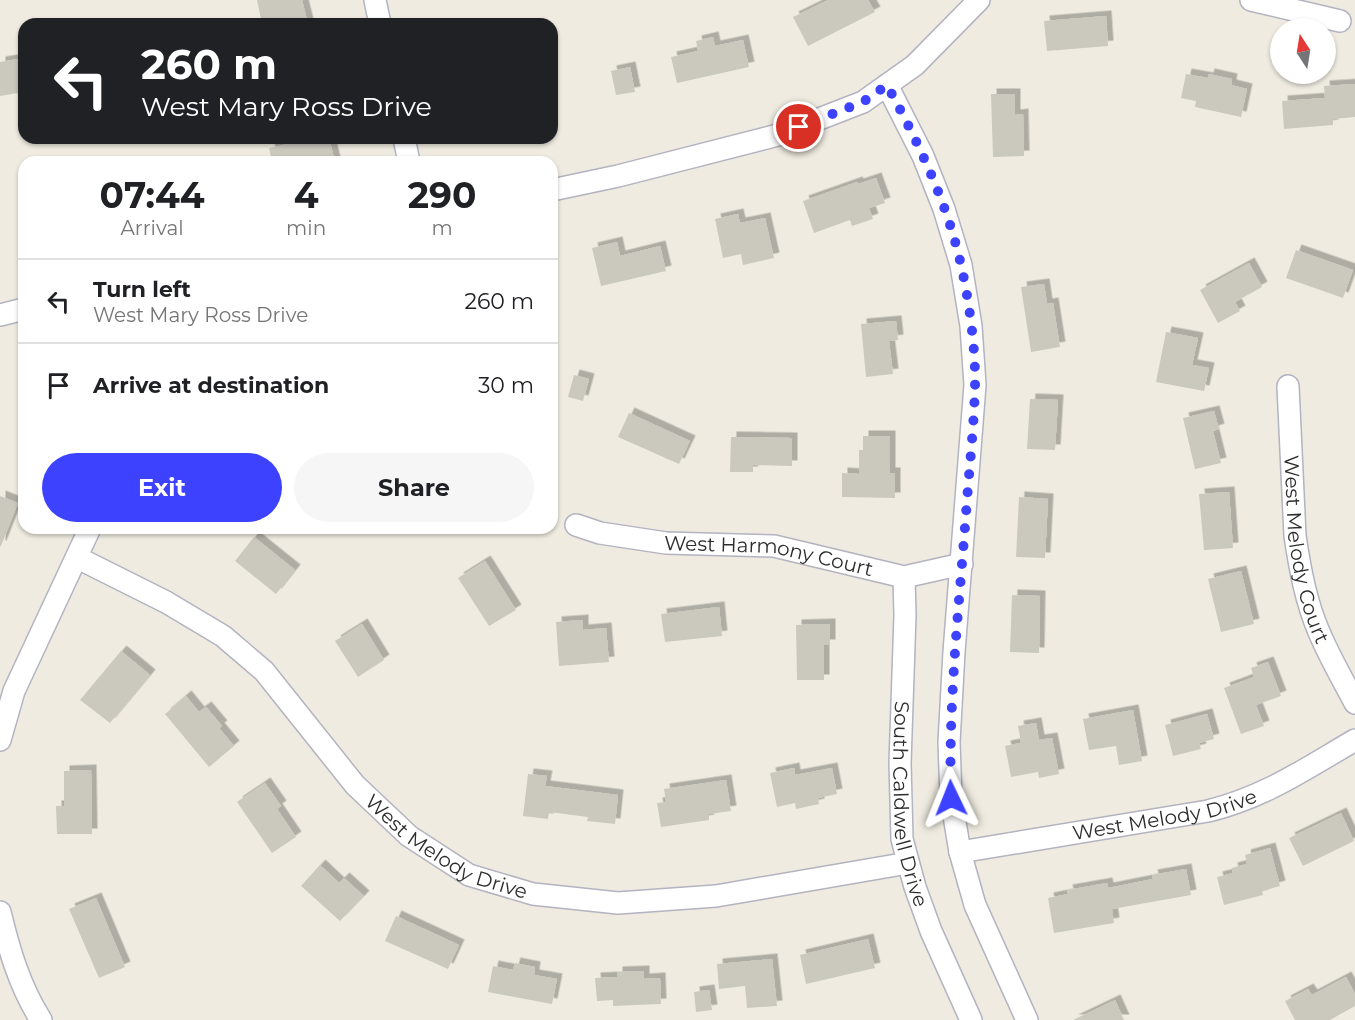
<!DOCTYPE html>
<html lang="en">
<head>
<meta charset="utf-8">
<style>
	body { margin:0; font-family:Montserrat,sans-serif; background:#f6f6f6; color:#202124; height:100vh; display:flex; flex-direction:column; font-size:22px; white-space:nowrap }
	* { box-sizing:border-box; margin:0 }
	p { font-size:20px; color:#757577 }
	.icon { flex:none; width:33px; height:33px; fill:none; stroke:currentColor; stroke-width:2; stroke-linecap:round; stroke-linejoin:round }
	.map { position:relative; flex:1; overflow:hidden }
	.details { position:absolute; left:18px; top:156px; width:540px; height:378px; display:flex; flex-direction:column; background:#fff; border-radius:18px; box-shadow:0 2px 4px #0004 }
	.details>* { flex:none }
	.guide { position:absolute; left:18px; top:18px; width:540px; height:126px; border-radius:18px; box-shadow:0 2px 4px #0004; background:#202124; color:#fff; overflow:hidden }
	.needle { width:39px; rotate:348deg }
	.controls { position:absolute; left:1270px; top:18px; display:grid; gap:12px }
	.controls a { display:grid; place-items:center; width:66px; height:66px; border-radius:50%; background:#fff; box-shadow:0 2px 4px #0004; font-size:30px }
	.pin { position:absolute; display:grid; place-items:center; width:51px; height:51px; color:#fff; margin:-26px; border:3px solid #fff; border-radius:50%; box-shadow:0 2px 6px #0007 }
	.me { position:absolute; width:66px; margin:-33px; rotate:358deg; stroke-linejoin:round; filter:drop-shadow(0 0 4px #0008) }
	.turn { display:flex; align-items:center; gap:21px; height:126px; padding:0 24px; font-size:27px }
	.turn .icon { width:78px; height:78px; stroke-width:2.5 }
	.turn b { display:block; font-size:42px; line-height:51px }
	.eta { display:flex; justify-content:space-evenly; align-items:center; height:102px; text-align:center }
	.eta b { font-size:36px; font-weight:700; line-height:42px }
	.button { display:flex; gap:12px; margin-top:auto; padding:12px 24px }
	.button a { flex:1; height:69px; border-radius:36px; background:#3d42ff; color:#fff; font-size:24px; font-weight:700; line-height:69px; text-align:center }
	.button a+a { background:#f6f6f6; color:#202124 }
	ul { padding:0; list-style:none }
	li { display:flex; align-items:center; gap:18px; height:84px; padding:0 24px; border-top:2px solid #e0e0e0 }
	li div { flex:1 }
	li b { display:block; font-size:22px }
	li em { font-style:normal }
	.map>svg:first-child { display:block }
</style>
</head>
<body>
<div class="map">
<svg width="1355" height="1020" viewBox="0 0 1355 1020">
	<defs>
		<filter id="shadow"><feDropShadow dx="5.5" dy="-5.5" stdDeviation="0" flood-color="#0004"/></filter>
	</defs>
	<rect width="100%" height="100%" fill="#efebe0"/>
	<!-- building -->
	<g fill="#cbc9be" filter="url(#shadow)">
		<polygon points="257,0 302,0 308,24 283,24 282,19 262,24"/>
		<polygon points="828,0 868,0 875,12 808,46 793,17"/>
		<polygon points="1106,16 1108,46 1047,51 1044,21"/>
		<polygon points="713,37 715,46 743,40 749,67 677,83 671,57 698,51 696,41"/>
		<polygon points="24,58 24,92 0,96 0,62"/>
		<polygon points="630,67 635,92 616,95 611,71"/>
		<polygon points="1186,74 1208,78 1209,74 1232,79 1231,85 1247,89 1241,117 1195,107 1196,101 1181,98"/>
		<polygon points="1355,84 1355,117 1333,119 1333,125 1284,129 1282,101 1325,98 1324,86"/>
		<polygon points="991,94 1015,94 1015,115 1023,114 1024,156 993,157"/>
		<polygon points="301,138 329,138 335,162 272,162 269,148 302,141"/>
		<polygon points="876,178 885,203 869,208 873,219 852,226 850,220 814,233 803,201 857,182 858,184"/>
		<polygon points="738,214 740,223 765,218 774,258 743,265 741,254 723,258 715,219"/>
		<polygon points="617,242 620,256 660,246 666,271 601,286 592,248"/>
		<polygon points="1296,250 1353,270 1343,298 1286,278"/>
		<polygon points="1249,263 1262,287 1235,302 1240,311 1218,323 1200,290"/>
		<polygon points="1044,284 1047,304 1053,303 1060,347 1031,352 1021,287"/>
		<polygon points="896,321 898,340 889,341 893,374 866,377 861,324"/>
		<polygon points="1166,332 1198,338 1192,365 1209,368 1204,391 1156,382"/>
		<polygon points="574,375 589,379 583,401 568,397"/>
		<polygon points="1030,399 1058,400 1055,450 1027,449"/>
		<polygon points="1214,411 1219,429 1213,431 1221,463 1195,469 1183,418"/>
		<polygon points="629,413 690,441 679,464 618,437"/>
		<polygon points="863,436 890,436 890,473 895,473 895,498 842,497 842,473 859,474 859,450 863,450"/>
		<polygon points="731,437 792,438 792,466 753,465 753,472 730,472"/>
		<polygon points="1229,492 1233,548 1204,550 1199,494"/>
		<polygon points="0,496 18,503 1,546 0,546"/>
		<polygon points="1019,497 1048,499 1045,558 1016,557"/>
		<polygon points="254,537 295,570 276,594 235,561"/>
		<polygon points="485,561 516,610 489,626 458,578"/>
		<polygon points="1241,571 1254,624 1221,632 1208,579"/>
		<polygon points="1012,595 1040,596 1039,653 1010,652"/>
		<polygon points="719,607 722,636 665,642 661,614"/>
		<polygon points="583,620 583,630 606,628 609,662 559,666 556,622"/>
		<polygon points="362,624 384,660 358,677 335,641"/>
		<polygon points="830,624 830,645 824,645 824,680 797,680 796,625"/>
		<polygon points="121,651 150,675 110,723 80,700"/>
		<polygon points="1268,662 1281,696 1256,705 1264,726 1241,734 1224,688 1254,677 1251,668"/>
		<polygon points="186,696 199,712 206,707 222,726 219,728 234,746 209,767 165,714"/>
		<polygon points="1133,710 1142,761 1119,765 1116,746 1089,750 1083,719"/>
		<polygon points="1207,714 1214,739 1199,743 1201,749 1173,756 1165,725"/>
		<polygon points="1036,723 1039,740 1052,738 1059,774 1039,778 1038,772 1011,777 1005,746 1021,743 1018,726"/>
		<polygon points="794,768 795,775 832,768 837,794 818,798 819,804 796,809 795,803 777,807 770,773"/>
		<polygon points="91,770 92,834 57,834 56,806 64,806 64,771"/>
		<polygon points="528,774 547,776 545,786 618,795 615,824 587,821 588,817 549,812 548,819 523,816"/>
		<polygon points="726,780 731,811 709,814 709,820 661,827 657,803 666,802 664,789"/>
		<polygon points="265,783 281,806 277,809 296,837 272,853 237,802"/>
		<polygon points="1341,813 1354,841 1303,866 1289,838"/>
		<polygon points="1270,848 1280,886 1262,891 1263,895 1224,905 1217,877 1233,873 1232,868 1247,864 1245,855"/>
		<polygon points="320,865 339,883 344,878 364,896 340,921 301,886"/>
		<polygon points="1186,869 1191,895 1112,909 1114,923 1054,933 1048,898 1068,894 1067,890 1107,883 1108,888 1153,879 1152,875"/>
		<polygon points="96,898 125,967 99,978 69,909"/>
		<polygon points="396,916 459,945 448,969 385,941"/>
		<polygon points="868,939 875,968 806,984 800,955"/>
		<polygon points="772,959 777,1006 747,1008 745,986 719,989 717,964"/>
		<polygon points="515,963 535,967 534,975 557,979 552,1004 488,992 493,966 513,970"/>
		<polygon points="644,971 644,979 660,978 661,1004 613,1006 613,1000 597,1001 595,978 617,977 617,972"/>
		<polygon points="1346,977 1355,994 1355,1006 1330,1020 1295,1020 1285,1001 1308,989 1312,995"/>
		<polygon points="709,990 712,1010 696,1012 694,992"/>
		<polygon points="1115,1000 1124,1020 1073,1020"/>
	</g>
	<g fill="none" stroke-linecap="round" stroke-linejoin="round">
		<!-- street casing -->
		<g stroke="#b3b3c1" stroke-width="24">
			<g id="street">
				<polyline points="375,0 380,24"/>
				<polyline points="1251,0 1340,21"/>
				<polyline points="887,85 923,156 944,209 961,265 971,326 975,385 954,652 949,742 951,798 960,852 975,905 1027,1020"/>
				<polyline points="404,138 409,162"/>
				<polyline points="552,190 618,176 778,135 863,102 915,65 979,0"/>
				<polyline points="0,315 24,309"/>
				<path id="s1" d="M1288,386L1295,536C1300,569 1306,602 1319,632C1329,656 1343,680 1355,703"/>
				<path id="s2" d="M576,525L600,533L666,543L774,546L904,577L962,564"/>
				<path id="s3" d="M78,558L166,602L223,636L264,671L355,785L409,836L469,875L533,894L618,903L716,896L908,863"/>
				<path id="s4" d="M904,577L905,615L900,763L902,839L915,887L931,931L971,1020"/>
				<polyline points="0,740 14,691 90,528"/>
				<path id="s5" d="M960,852L1208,811C1265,797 1305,769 1355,740"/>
				<path d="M0,912C9,950 20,987 41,1020"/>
			</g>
		</g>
		<!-- street -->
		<use href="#street" stroke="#fff" stroke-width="21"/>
	</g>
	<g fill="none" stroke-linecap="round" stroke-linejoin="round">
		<!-- route -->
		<path stroke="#3d42ff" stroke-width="10" stroke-dasharray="0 18" d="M799,127L863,102L887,85C918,142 947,202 961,265C969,300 976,350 975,387C974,424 970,462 967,500C960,599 948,698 951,798"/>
	</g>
	<g text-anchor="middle" stroke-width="5" stroke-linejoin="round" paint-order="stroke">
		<!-- street labels -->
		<g font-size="20" fill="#2d2d2d" stroke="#fff">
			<text dy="7" stroke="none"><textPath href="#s1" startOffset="165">West Melody Court</textPath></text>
			<text dy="7" stroke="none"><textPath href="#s2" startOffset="196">West Harmony Court</textPath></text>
			<text dy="7" stroke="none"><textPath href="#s4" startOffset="228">South Caldwell Drive</textPath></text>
			<text dy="7" stroke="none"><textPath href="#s5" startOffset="208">West Melody Drive</textPath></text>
			<text dy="7" stroke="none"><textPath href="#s3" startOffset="477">West Melody Drive</textPath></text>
		</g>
	</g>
</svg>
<div class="controls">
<a><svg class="needle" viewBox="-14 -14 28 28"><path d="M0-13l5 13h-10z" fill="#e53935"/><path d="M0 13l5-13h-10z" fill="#757577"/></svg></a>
</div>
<div class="pin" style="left:799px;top:127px;background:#d93025"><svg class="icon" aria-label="arrive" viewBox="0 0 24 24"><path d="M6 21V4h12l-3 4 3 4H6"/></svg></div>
<svg class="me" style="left:951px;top:798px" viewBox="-20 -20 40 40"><path d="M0-17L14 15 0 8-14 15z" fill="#3d42ff" stroke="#fff" stroke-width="4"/></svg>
<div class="guide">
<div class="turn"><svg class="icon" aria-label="left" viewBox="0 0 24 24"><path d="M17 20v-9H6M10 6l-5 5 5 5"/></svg><div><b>260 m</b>West Mary Ross Drive</div></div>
</div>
<section class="details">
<div class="eta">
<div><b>07:44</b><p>Arrival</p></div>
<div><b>4</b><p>min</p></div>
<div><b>290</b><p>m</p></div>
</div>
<ul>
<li><svg class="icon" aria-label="left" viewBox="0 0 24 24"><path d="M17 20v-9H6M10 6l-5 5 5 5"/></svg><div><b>Turn left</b><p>West Mary Ross Drive</p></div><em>260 m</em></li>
<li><svg class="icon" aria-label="arrive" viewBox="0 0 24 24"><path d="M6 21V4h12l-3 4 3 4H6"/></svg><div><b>Arrive at destination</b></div><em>30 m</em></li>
</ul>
<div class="button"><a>Exit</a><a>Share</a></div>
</section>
</div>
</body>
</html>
